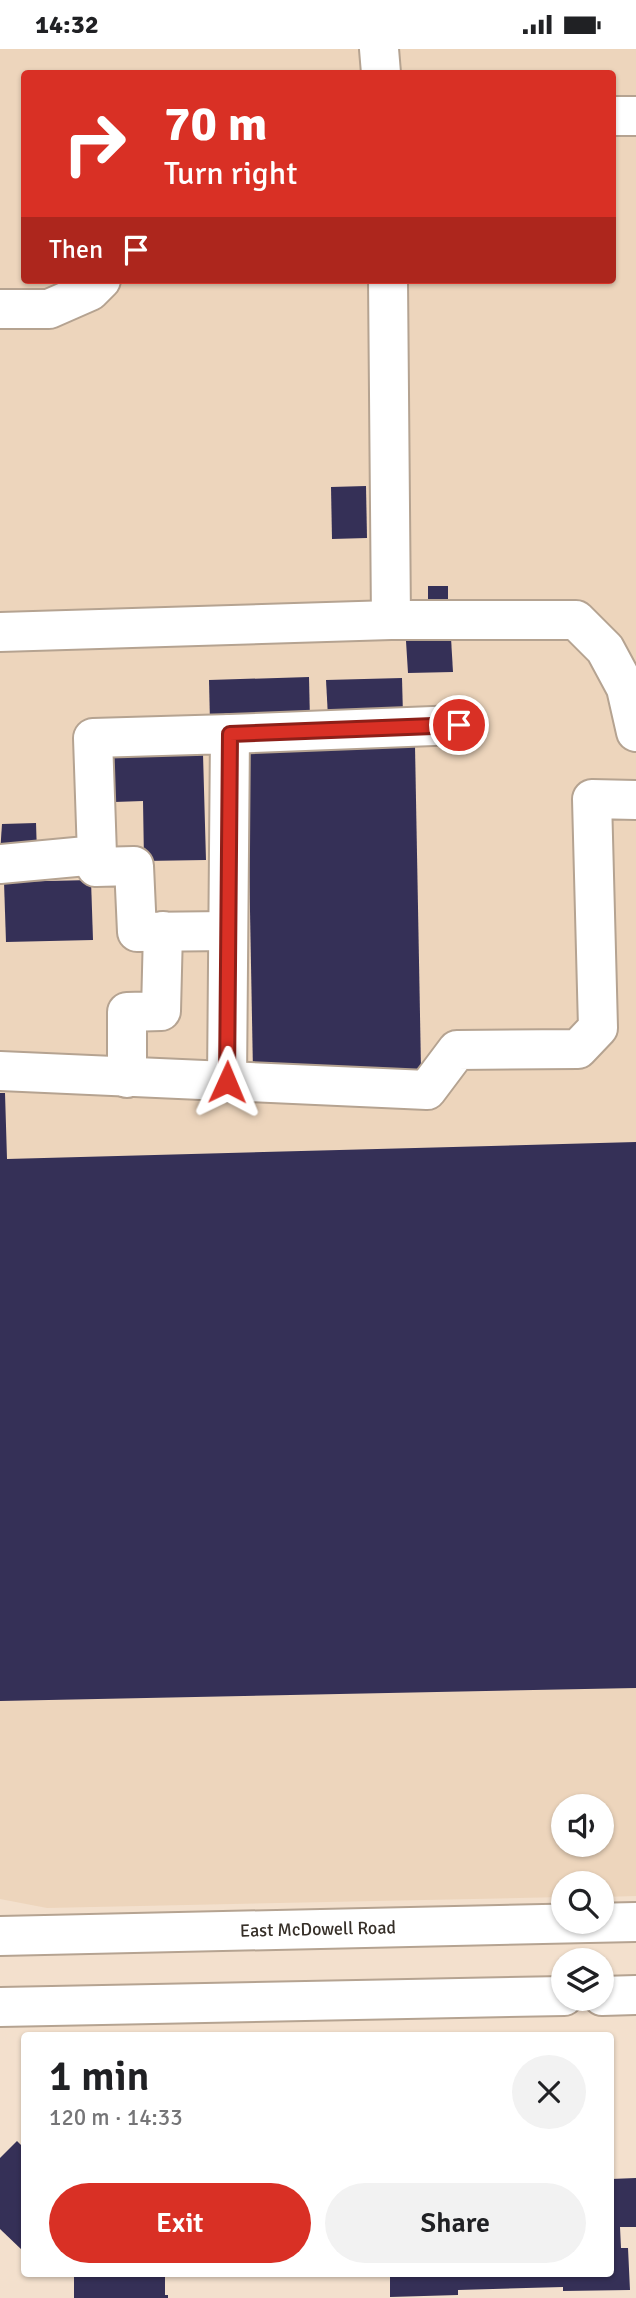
<!DOCTYPE html>
<html lang="en">
<head>
<meta charset="utf-8">
<style>
	body { margin:0; font-family:Signika,sans-serif; background:#f2f2f2; color:#202124; height:100vh; display:flex; flex-direction:column; font-size:26px; white-space:nowrap }
	* { box-sizing:border-box; margin:0 }
	p { font-size:23px; color:#757577 }
	.icon { flex:none; width:38px; height:38px; fill:none; stroke:currentColor; stroke-width:2; stroke-linecap:round; stroke-linejoin:round }
	.map { position:relative; flex:1; overflow:hidden }
	.side { position:absolute; left:21px; top:1983px; width:593px; height:245px; display:flex; flex-direction:column; background:#fff; border-radius:7px; box-shadow:0 2px 5px #0004 }
	.side>* { flex:none }
	.guide { position:absolute; left:21px; top:21px; width:595px; height:214px; border-radius:7px; box-shadow:0 2px 5px #0004; background:#d93025; color:#fff; overflow:hidden }
	.fabs { position:absolute; left:551px; top:1745px; display:grid; gap:14px }
	.fabs a { display:grid; place-items:center; width:63px; height:63px; border-radius:50%; background:#fff; box-shadow:0 2px 5px #0004; font-size:35px }
	.pin { position:absolute; display:grid; place-items:center; width:60px; height:60px; color:#fff; margin:-30px; border:4px solid #fff; border-radius:50%; box-shadow:0 2px 7px #0007 }
	.me { position:absolute; width:77px; margin:-38px; rotate:1deg; stroke-linejoin:round; filter:drop-shadow(0 0 5px #0008) }
	.turn { display:flex; align-items:center; gap:24px; height:147px; padding:0 28px; font-size:32px }
	.turn .icon { width:91px; height:91px; stroke-width:2.5 }
	.turn b { display:block; font-size:49px; line-height:60px }
	.then { display:flex; align-items:center; height:66px; padding:0 28px; background:#0003; gap:14px; font-size:26px }
	.round { display:grid; place-items:center; flex:none; width:74px; height:74px; border-radius:37px; background:#f2f2f2 }
	.summary { display:flex; align-items:center; justify-content:space-between; height:119px; padding:0 28px }
	h1 { font-size:42px; font-weight:600; line-height:52px }
	.action { display:flex; gap:14px; margin-top:auto; padding:14px 28px }
	.action a { flex:1; height:80px; border-radius:42px; background:#d93025; color:#fff; font-size:28px; font-weight:600; line-height:80px; text-align:center }
	.action a+a { background:#f2f2f2; color:#202124 }
	.status { display:flex; justify-content:space-between; align-items:center; height:49px; padding:0 35px; background:#fff; direction:ltr }
	.status svg { height:19px; fill:currentColor }
	.map>svg:first-child { display:block }
</style>
</head>
<body>
<div class="status"><b>14:32</b><svg viewBox="0 0 49 12"><path d="M0 12V9h3v3zM5 12V6h3v6zM10 12V3h3v9zM15 12V0h3v12zM26 1h20v11H26zM47 4h2v5h-2z"/></svg></div>
<div class="map">
<svg width="636" height="2249" viewBox="0 0 636 2249">
	<rect width="100%" height="100%" fill="#f3e0cd"/>
	<!-- built -->
	<path fill="#edd5bc" fill-rule="evenodd" d="M0,0H636V1847L602,1848V1834H564L563,1848L47,1859L0,1850ZM24,24H612V231H24ZM564,1757H602V1796H564Z"/>
	<!-- building -->
	<g fill="#353057">
		<polygon points="366,437 367,489 332,490 331,438"/>
		<polygon points="428,537 448,537 448,550 428,551"/>
		<polygon points="451,589 453,623 408,624 406,592"/>
		<polygon points="309,628 310,672 210,674 209,631"/>
		<polygon points="402,629 403,667 328,668 326,631"/>
		<polygon points="415,697 421,1020 253,1023 247,700"/>
		<polygon points="203,705 206,811 144,812 143,752 114,753 113,708"/>
		<polygon points="36,774 37,804 0,805 2,775"/>
		<polygon points="91,831 93,891 6,893 4,833"/>
		<polygon points="0,1044 5,1044 7,1110 636,1093 636,1639 0,1652"/>
		<polygon points="17,2092 24,2099 24,2200 23,2202 0,2180 0,2109"/>
		<polygon points="636,2129 636,2178 620,2178 621,2199 628,2199 630,2241 563,2242 563,2238 458,2241 458,2246 390,2248 390,2224 611,2224 611,2130"/>
		<polygon points="74,2224 165,2224 165,2246 168,2246 168,2249 74,2249"/>
	</g>
	<g fill="none" stroke-linecap="round" stroke-linejoin="round">
		<!-- minor casing -->
		<g stroke="#b5a391" stroke-width="42">
			<g id="minor">
				<polyline points="379,0 381,24"/>
				<polyline points="612,67 636,67"/>
				<polyline points="388,231 391,571"/>
				<polyline points="0,260 49,260 90,242 101,231"/>
				<polyline points="0,583 391,571 576,571 605,600 626,639 636,683"/>
				<polyline points="230,685 459,676"/>
				<polyline points="97,806 96,818 134,817 137,883 228,882"/>
				<polyline points="0,815 97,806 93,689 230,685 227,1033"/>
				<polyline points="0,1022 427,1041 457,1001 578,1000 598,979 592,750 636,751"/>
				<polyline points="127,1029 127,963 161,962 163,882"/>
			</g>
		</g>
		<!-- major casing -->
		<g stroke="#b5a391" stroke-width="42">
			<g id="major">
				<path id="s1" d="M0,1887L636,1873"/>
				<polyline points="602,1947 636,1946"/>
				<polyline points="0,1958 564,1947"/>
			</g>
		</g>
		<!-- minor -->
		<use href="#minor" stroke="#fff" stroke-width="38"/>
		<!-- major -->
		<use href="#major" stroke="#fff" stroke-width="38"/>
	</g>
	<g fill="none" stroke-linecap="round" stroke-linejoin="round">
		<!-- route casing -->
		<g stroke="#8d1f18" stroke-width="18">
			<polyline id="route" points="227,1033 230,685 459,676"/>
		</g>
		<!-- route -->
		<use href="#route" stroke="#d93025" stroke-width="12"/>
	</g>
	<g text-anchor="middle" stroke-width="7" stroke-linejoin="round" paint-order="stroke">
		<!-- street labels -->
		<g font-size="18" fill="#362f28" stroke="#fff">
			<text dy="6" stroke="none"><textPath href="#s1" startOffset="318">East McDowell Road</textPath></text>
		</g>
	</g>
</svg>
<div class="fabs">
<a><svg class="icon" aria-label="sound" viewBox="0 0 24 24"><path d="M4 9h4l5-4v14l-5-4H4zM17 9q2 3 0 6"/></svg></a>
<a><svg class="icon" aria-label="search" viewBox="0 0 24 24"><circle cx="10" cy="10" r="6"/><path d="M15 15l6 6"/></svg></a>
<a><svg class="icon" aria-label="layers" viewBox="0 0 24 24"><path d="M12 4l9 5-9 5-9-5zM3 14l9 5 9-5"/></svg></a>
</div>
<div class="pin" style="left:459px;top:676px;background:#d93025"><svg class="icon" aria-label="arrive" viewBox="0 0 24 24"><path d="M6 21V4h12l-3 4 3 4H6"/></svg></div>
<svg class="me" style="left:227px;top:1033px" viewBox="-20 -20 40 40"><path d="M0-17L14 15 0 8-14 15z" fill="#d93025" stroke="#fff" stroke-width="4"/></svg>
<div class="guide">
<div class="turn"><svg class="icon" aria-label="right" viewBox="0 0 24 24"><path d="M7 20v-9h11M14 6l5 5-5 5"/></svg><div><b>70 m</b>Turn right</div></div>
<div class="then">Then<svg class="icon" aria-label="arrive" viewBox="0 0 24 24"><path d="M6 21V4h12l-3 4 3 4H6"/></svg></div>
</div>
<section class="side">
<div class="summary"><div><h1>1 min</h1><p>120 m · 14:33</p></div><a class="round"><svg class="icon" aria-label="close" viewBox="0 0 24 24"><path d="M6 6l12 12M18 6L6 18"/></svg></a></div>
<div class="action"><a>Exit</a><a>Share</a></div>
</section>
</div>
</body>
</html>
